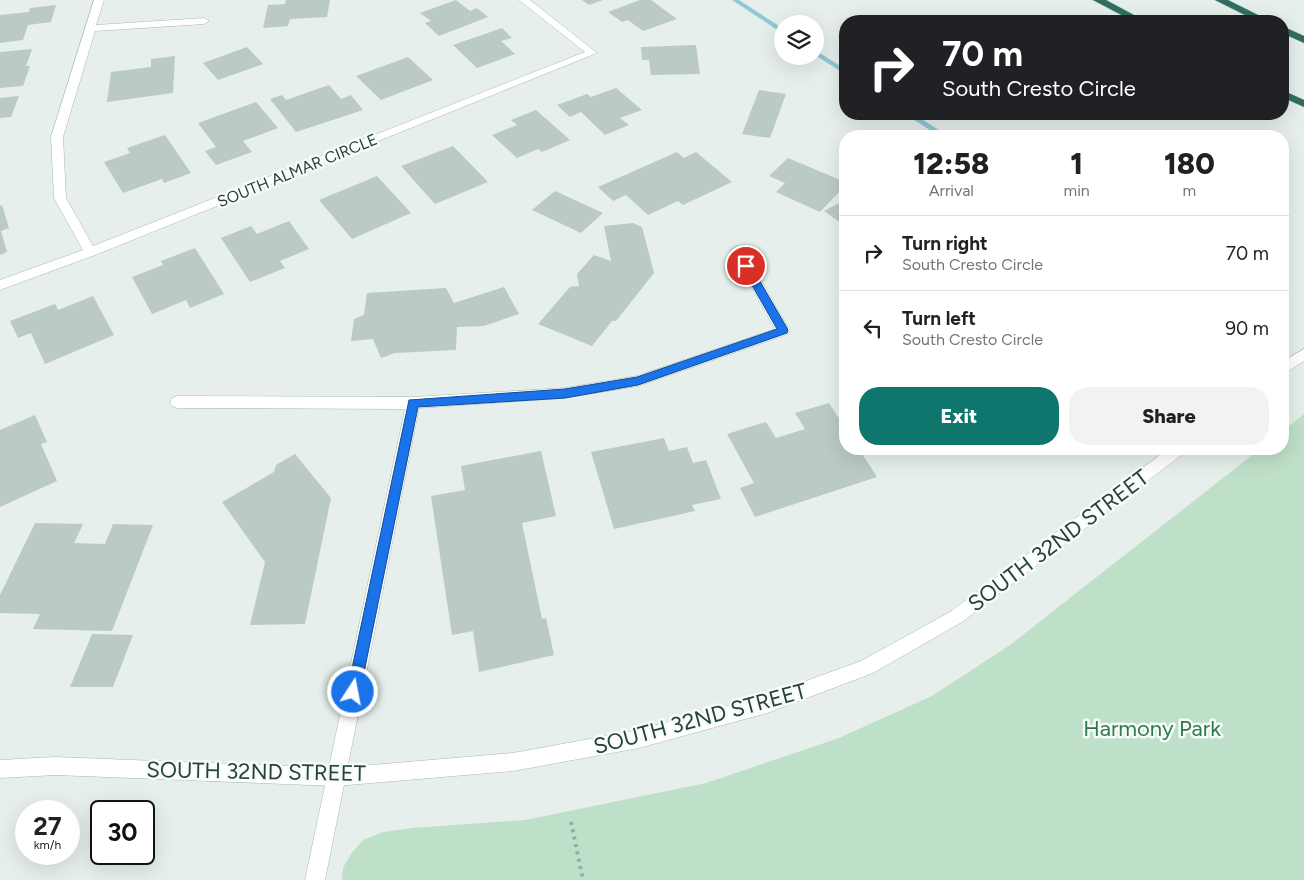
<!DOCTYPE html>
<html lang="en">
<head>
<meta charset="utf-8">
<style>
	body { margin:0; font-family:Figtree,sans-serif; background:#f2f2f2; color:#202124; height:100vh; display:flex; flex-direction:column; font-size:19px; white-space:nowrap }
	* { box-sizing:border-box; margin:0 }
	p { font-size:16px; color:#757577 }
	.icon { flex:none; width:28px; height:28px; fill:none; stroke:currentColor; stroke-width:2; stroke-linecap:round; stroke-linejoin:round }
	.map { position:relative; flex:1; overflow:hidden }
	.details { position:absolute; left:839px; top:130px; width:450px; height:325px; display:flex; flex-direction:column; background:#fff; border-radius:20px; box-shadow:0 5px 20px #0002 }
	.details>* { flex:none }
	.guide { position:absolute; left:839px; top:15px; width:450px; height:105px; border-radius:20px; box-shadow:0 5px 20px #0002; background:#202124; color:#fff; overflow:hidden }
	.buttons { position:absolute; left:774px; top:15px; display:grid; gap:10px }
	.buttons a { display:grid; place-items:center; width:50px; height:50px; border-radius:50%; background:#fff; box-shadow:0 5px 20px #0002; font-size:25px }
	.speed { position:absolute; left:15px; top:800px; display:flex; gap:10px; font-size:25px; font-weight:700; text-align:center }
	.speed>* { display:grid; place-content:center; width:65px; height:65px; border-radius:50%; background:#fff; box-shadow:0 5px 20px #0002; line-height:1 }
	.speed small { font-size:12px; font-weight:400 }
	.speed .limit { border:2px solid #111; border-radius:8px; background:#fff; color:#111 }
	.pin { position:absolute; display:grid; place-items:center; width:42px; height:42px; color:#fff; margin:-21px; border:2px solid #fff; border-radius:50%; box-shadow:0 1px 5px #0007 }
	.me { position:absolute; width:55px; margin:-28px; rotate:11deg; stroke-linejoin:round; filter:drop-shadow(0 0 4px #0008) }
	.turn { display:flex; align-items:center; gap:18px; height:105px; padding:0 20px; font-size:22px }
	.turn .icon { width:65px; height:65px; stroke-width:2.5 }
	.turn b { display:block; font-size:35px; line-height:42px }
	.eta { display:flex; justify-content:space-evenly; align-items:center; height:85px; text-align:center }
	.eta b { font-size:30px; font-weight:800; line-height:35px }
	.primary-button { display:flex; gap:10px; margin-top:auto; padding:10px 20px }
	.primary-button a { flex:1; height:58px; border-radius:20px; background:#0f766e; color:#fff; font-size:20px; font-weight:800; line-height:58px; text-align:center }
	.primary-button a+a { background:#f2f2f2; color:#202124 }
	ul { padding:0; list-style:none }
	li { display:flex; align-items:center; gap:15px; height:75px; padding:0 20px; border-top:1px solid #e0e0e0 }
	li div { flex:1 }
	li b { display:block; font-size:19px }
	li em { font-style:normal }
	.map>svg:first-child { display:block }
</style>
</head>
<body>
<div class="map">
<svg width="1304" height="880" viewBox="0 0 1304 880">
	<rect width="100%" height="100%" fill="#e6efeb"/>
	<!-- green -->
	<polygon fill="#bfe0c8" points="1304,414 1304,880 342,880 343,868 351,854 363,840 383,832 413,828 525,820 706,783 839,738 932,696 1010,645 1260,449 1282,449 1283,431"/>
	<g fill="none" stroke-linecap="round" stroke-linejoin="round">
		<!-- stream -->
		<g fill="#8ec9d4" fill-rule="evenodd">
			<polygon points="732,0 739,0 782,28 782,33"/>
			<polygon points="815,50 845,69 845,74 815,55"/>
			<polygon points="905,114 914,114 948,136 939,136"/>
		</g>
	</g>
	<!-- building -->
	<g fill="#bbcac4">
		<polygon points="286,0 330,0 327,17 290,19 288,26 263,28 268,5 285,4"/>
		<polygon points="456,0 470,11 477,8 488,17 439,36 425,23 431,21 420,13"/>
		<polygon points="582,0 603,0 589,5"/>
		<polygon points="640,0 651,0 677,19 643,31 628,20 622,22 608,12"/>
		<polygon points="56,5 51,22 28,25 23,40 0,43 0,15 29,12 30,8"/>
		<polygon points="502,28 512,38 501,41 515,54 477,68 453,45"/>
		<polygon points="696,45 700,74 651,75 649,60 642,60 641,47"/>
		<polygon points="247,47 263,64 218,80 203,63"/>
		<polygon points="32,49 26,66 30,66 23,86 0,88 0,52"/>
		<polygon points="175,56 173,93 107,102 111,72 151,67 151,59"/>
		<polygon points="408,57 433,80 381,100 356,76"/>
		<polygon points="329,85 341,99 351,95 363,110 296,132 270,99 282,95 286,100"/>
		<polygon points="616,88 642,110 620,118 629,125 605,135 581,112 570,117 557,105 587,94 591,97"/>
		<polygon points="759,90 786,94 770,138 742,134"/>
		<polygon points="19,96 11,117 0,118 0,98"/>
		<polygon points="256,102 278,128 243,141 252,152 216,165 205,151 216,147 198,123"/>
		<polygon points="536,110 570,140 542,152 538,149 517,158 492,135 517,125 511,120"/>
		<polygon points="165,135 191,173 164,183 162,179 123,193 104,162 130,153 127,148"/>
		<polygon points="453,146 488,182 435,204 401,166"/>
		<polygon points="677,152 684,158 696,152 732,182 683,205 678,201 648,215 626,195 613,201 598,187"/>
		<polygon points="788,158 845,182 845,186 820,212 776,192 785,183 769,176"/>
		<polygon points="377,176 411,213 352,239 319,200"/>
		<polygon points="555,191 603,213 581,233 532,210"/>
		<polygon points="845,200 845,226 824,211"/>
		<polygon points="2,205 9,228 1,231 7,252 0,255 0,206"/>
		<polygon points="289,221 309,249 280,261 285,268 250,282 221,238 251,226 257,234"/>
		<polygon points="633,223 642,227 654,273 616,321 612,321 592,346 538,324 570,287 579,286 577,274 594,255 611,261 604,226"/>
		<polygon points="195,248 224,294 190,308 186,300 152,314 132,277 163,265 161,261"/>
		<polygon points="504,287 519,314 484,326 457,327 456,350 395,353 381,358 373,339 351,341 354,319 364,315 367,293 446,288 454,303"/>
		<polygon points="93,296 114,335 45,364 31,333 18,338 10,321 55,304 58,310"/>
		<polygon points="829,403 845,428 845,449 859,449 877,477 755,517 740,488 754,483 727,434 766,422 776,438 805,429 795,413"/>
		<polygon points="35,415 47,442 41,444 57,481 0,507 0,430"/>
		<polygon points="664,438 669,451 687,447 693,463 706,460 721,499 692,505 695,511 614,529 591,452"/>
		<polygon points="541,451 556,516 522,523 542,619 546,618 554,655 479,672 473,631 452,635 431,496 465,490 461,466"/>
		<polygon points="295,454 331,498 305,624 250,625 265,562 222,502 274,472 276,465"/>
		<polygon points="35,523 83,524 74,543 105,544 113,524 153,525 112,631 33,629 40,614 0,613 0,595"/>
		<polygon points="92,634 133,635 113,687 70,687"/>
	</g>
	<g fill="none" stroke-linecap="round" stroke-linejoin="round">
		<!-- minor casing -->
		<g stroke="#a8b8b2" stroke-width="1">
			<g id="minor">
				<polygon points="94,0 104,0 96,25 204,18 209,21 204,24 95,31 63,137 66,198 93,246 585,52 519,0 530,0 597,53 95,255 0,290 0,280 83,250 54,198 51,137"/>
				<polygon points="737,246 742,247 790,331 788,334 638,386 565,398 419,408 325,880 305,880 405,409 177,408 172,406 170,402 172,398 177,396 413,397 565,388 637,376 775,329 731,250"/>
			</g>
		</g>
		<!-- tertiary casing -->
		<g stroke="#a8b8b2" stroke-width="1">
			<g id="tertiary">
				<polygon points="1304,349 1304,361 1282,375 1282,362"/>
				<polygon points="1168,449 1187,449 1184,453 962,622 873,673 767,713 639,748 513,771 336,786 55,775 0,778 0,760 55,757 336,768 513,753 639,730 767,695 861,661 950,612"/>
			</g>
		</g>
		<!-- motorway casing -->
		<g stroke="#c2cac8" stroke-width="1">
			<g id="motorway">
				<polygon points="1093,0 1106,0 1145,21 1133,21"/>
				<polygon points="1215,0 1228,0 1270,21 1257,21"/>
				<polygon points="1282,26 1304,36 1304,43 1282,33"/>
				<polygon points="1282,90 1304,100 1304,107 1282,97"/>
			</g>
		</g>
		<!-- path -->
		<polyline stroke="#86b3a5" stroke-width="4" stroke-dasharray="3 4.5" stroke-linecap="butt" points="571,822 583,880"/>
		<!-- minor -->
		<use href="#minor" fill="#fff" fill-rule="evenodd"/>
		<!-- tertiary -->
		<use href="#tertiary" fill="#fff" fill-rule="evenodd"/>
		<!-- motorway -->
		<use href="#motorway" fill="#2f6f62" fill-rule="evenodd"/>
	</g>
	<!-- route -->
	<polygon fill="#1a73e8" stroke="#114b97" points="746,263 750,264 787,328 788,331 787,333 638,385 565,398 418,407 360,692 358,697 353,698 349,697 347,692 409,400 565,389 637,377 777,329 741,266"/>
	<g text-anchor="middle" stroke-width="5" stroke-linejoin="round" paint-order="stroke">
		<!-- far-street labels -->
		<g font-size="16" fill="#24423a" stroke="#f7fbf9">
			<text transform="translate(297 170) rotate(-22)" y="6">SOUTH ALMAR CIRCLE</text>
		</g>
		<!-- near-street labels -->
		<g font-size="22" fill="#24423a" stroke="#f7fbf9">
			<text transform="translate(1058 540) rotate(-37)" y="8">SOUTH 32ND STREET</text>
			<text transform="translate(700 718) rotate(-15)" y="8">SOUTH 32ND STREET</text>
			<text transform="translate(256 771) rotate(1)" y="8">SOUTH 32ND STREET</text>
		</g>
		<!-- near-park labels -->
		<g font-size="22" fill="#2d7a4b" stroke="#f7fbf9">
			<text x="1152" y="736">Harmony Park</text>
		</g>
	</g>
</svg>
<div class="buttons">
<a><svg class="icon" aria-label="layers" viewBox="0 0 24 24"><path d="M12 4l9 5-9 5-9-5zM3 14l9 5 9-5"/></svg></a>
</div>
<div class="speed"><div>27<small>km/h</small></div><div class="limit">30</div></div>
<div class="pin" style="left:746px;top:266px;background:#d93025"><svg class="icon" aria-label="arrive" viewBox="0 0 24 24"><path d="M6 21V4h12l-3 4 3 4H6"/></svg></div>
<svg class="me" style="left:353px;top:692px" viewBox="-20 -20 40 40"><circle r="17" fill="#1a73e8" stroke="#fff" stroke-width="3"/><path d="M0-11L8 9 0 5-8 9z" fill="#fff"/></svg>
<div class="guide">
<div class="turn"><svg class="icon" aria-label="right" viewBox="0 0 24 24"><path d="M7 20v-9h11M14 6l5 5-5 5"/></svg><div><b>70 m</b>South Cresto Circle</div></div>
</div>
<section class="details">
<div class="eta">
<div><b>12:58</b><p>Arrival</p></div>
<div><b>1</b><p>min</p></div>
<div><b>180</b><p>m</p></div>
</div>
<ul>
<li><svg class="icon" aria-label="right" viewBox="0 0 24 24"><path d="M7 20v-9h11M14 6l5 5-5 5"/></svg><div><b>Turn right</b><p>South Cresto Circle</p></div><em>70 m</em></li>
<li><svg class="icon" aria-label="left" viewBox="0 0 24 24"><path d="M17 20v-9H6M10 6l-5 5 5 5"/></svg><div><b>Turn left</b><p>South Cresto Circle</p></div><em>90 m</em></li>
</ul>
<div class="primary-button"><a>Exit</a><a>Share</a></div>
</section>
</div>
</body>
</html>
